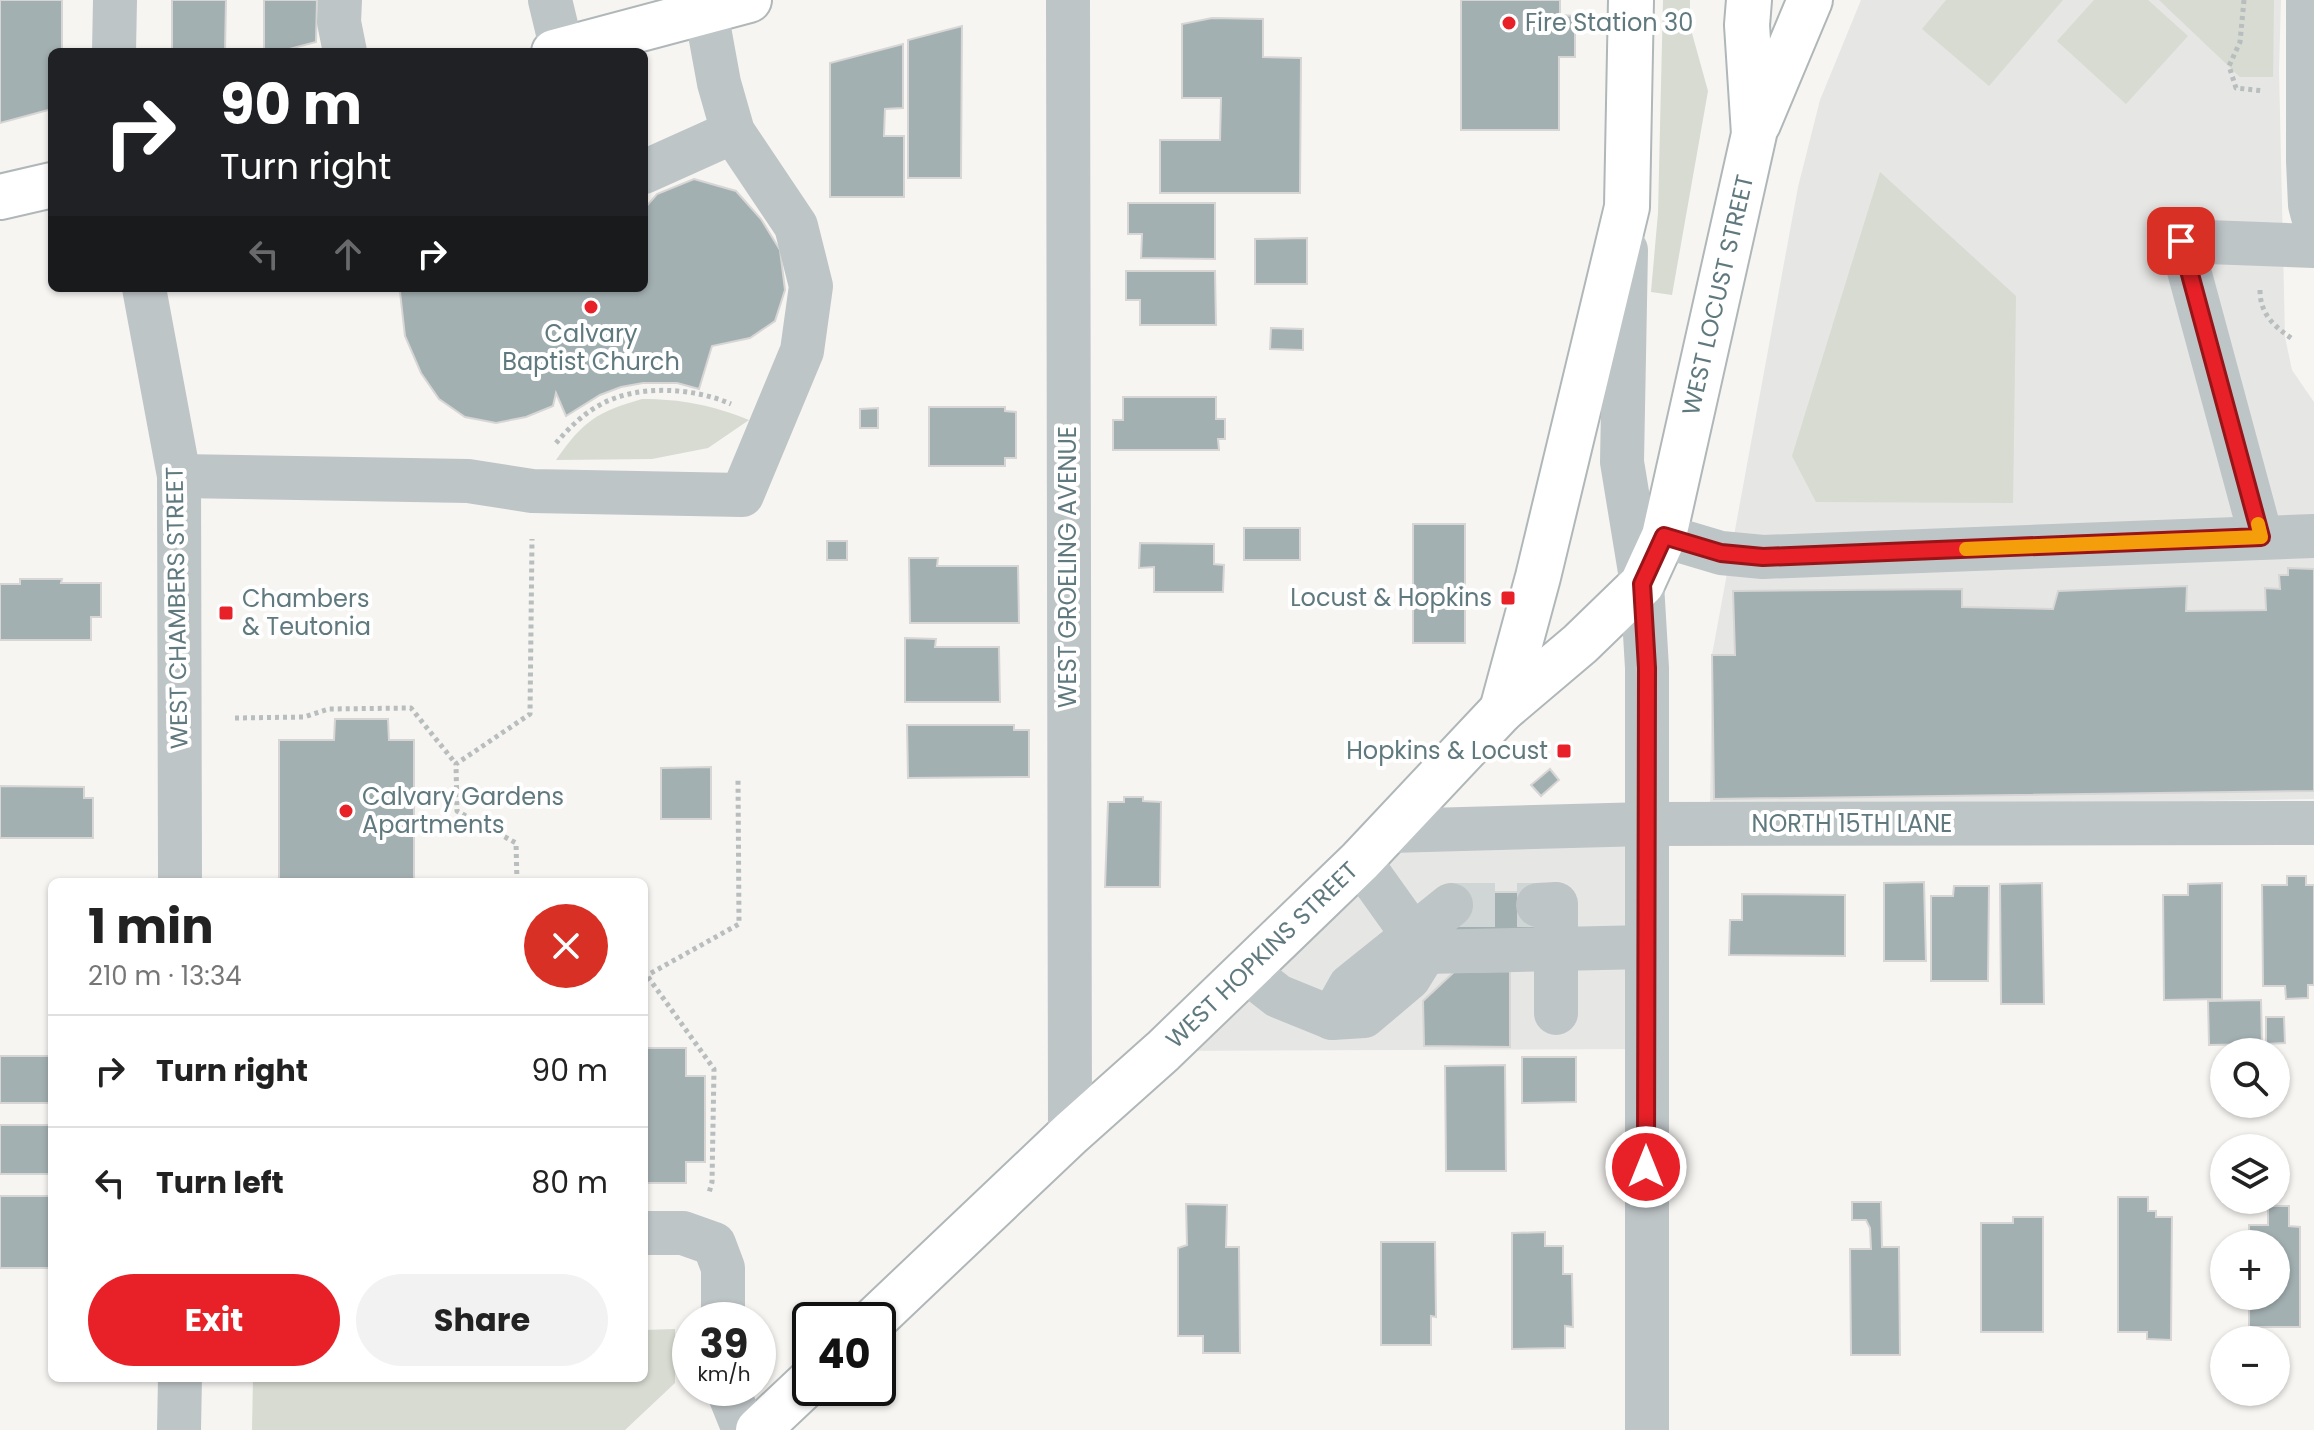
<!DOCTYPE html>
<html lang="en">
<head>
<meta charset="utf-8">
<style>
	body { margin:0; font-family:Poppins,sans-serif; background:#f2f2f2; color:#222; height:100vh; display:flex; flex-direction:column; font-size:30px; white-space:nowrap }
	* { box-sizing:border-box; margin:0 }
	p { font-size:26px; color:#767676 }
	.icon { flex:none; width:44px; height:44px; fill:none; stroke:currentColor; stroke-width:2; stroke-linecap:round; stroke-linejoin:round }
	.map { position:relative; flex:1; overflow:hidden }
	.details { position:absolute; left:48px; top:878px; width:600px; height:504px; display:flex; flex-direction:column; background:#fff; border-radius:12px; box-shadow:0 2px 6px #0004 }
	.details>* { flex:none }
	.guide { position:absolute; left:48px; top:48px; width:600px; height:244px; border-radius:12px; box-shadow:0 2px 6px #0004; background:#202124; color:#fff; overflow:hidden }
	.controls { position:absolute; left:2210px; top:1038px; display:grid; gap:16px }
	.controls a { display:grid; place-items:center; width:80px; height:80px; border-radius:50%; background:#fff; box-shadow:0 2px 6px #0004; font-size:40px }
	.speed { position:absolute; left:672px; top:1302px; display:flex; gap:16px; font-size:40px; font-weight:700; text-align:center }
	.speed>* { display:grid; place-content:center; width:104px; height:104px; border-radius:50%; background:#fff; box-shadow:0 2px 6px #0004; line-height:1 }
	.speed small { font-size:20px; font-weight:400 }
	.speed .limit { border:4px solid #111; border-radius:12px; background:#fff; color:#111 }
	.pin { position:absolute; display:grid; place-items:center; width:68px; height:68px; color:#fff; margin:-34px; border-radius:16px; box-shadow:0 4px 12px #0006 }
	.me { position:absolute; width:88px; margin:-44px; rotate:0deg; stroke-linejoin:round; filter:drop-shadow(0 0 6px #0008) }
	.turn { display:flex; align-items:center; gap:28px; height:168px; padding:0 40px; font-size:36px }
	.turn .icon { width:104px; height:104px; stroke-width:2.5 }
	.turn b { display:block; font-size:56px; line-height:68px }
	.lanes { display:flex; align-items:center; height:76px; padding:0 40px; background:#0003; justify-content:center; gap:40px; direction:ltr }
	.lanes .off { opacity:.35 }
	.round { display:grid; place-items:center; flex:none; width:84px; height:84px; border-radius:42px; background:#f2f2f2 }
	.summary { display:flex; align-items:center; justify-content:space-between; height:136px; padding:0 40px }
	h1 { font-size:48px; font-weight:700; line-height:60px }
	.cta { display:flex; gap:16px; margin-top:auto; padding:16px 40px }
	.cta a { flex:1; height:92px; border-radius:48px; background:#e72127; color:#fff; font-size:32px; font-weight:700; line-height:92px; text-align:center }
	.cta a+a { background:#f2f2f2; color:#222 }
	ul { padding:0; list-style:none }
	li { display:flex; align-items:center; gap:24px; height:112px; padding:0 40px; border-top:2px solid #e0e0e0 }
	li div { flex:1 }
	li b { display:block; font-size:30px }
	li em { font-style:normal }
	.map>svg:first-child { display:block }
</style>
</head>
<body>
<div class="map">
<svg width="2314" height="1430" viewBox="0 0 2314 1430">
	<rect width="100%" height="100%" fill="#f6f5f2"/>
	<!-- built -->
	<g fill="#e6e6e5">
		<polygon points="1861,0 2281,0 2279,70 2285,337 2292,370 2314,402 2314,799 1710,809 1712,655 1798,187 1820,100"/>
		<polygon points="1647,824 1646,1049 1163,1051 1390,831"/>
	</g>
	<!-- green -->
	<g fill="#d7dbd1">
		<polygon points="1663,0 1690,0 1690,26 1708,91 1672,295 1651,292 1658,213"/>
		<polygon points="1946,0 2063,0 1989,86 1922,29"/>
		<polygon points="2094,0 2148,0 2188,36 2126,104 2057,41"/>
		<polygon points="2159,0 2274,0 2273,77 2240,77"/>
		<polygon points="1880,172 2016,296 2013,503 1816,502 1792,456"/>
		<path d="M642,399C681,399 712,405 749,420L708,448L652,459L556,460C583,421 597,412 642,399Z"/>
		<polygon points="675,1329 675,1383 625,1430 252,1430 253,1378 644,1378 644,1330"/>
	</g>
	<!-- building -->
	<g fill="#a3b0b2" stroke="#d7d6d5" stroke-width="2">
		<polygon points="0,0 62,0 62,52 52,52 52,109 0,123"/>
		<polygon points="172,0 226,0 225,52 172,52"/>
		<polygon points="264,0 317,0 316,42 278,52 264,52"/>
		<polygon points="1461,0 1560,0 1560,15 1575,16 1575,57 1559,57 1559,130 1461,130"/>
		<polygon points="1212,18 1263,19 1263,57 1301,58 1300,193 1160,193 1160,140 1220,140 1221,98 1182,98 1182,24"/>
		<polygon points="962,26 961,178 908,178 908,40"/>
		<polygon points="903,44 903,108 885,109 884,136 904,136 904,197 830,197 830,63"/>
		<polygon points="694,179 736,191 761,219 780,250 785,290 775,321 750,338 712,346 699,389 677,383 643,383 621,387 600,395 566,416 556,393 553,406 526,417 496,423 465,417 439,399 421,373 405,336 400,292 403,288 644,288 644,209 657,194"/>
		<polygon points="1128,203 1215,203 1215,259 1141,258 1142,234 1128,234"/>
		<polygon points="1307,238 1307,284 1255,284 1255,239"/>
		<polygon points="1126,271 1215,271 1216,325 1140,325 1140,300 1126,300"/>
		<polygon points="1271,328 1303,329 1303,350 1270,349"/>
		<polygon points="1123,397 1216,397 1216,419 1225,419 1225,439 1218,439 1219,450 1113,450 1113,420 1123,420"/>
		<polygon points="929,407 1005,407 1005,411 1016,412 1016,458 1005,458 1005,466 929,466"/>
		<polygon points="878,408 878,428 860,428 860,409"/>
		<rect x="1413" y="524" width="52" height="119"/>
		<rect x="1244" y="528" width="56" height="32"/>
		<rect x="827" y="541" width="20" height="19"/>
		<polygon points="1140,543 1214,544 1214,564 1224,565 1223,592 1154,592 1154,567 1139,568"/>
		<polygon points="909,558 938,558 937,566 1018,566 1019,623 910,623"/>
		<polygon points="2288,568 2314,569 2314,791 1714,799 1712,655 1735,655 1733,591 1962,589 1962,607 2053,609 2058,591 2187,586 2186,611 2266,610 2265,588 2280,589 2279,575 2288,575"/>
		<polygon points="20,579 62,579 61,583 101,583 101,617 91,617 91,640 0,640 0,584 20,584"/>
		<polygon points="905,638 936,639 935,647 999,647 1000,702 905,702"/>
		<polygon points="335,719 388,719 389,740 414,740 414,882 279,882 279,740 334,740"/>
		<polygon points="907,725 1014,725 1014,730 1029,730 1029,777 908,778"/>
		<polygon points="711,767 711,819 661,819 661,768"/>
		<polygon points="1550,769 1559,780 1541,796 1531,785"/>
		<polygon points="0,786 84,787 84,798 93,798 93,838 0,838"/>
		<polygon points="1124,797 1143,797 1143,801 1161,802 1160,887 1105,887 1108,802 1124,802"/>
		<polygon points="2287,876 2306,876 2306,885 2314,885 2314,985 2308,985 2308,998 2286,999 2285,986 2263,986 2262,885 2287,885"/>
		<polygon points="1924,882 1926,961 1884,961 1884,883"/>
		<polygon points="2042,883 2044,1004 2001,1004 2000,884"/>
		<polygon points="2222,883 2222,999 2164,1000 2163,895 2188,895 2188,884"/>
		<polygon points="1954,886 1989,886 1988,981 1931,981 1931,896 1953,896"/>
		<polygon points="1450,892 1537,892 1537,942 1450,941"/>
		<polygon points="1742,894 1845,895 1845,956 1729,955 1730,920 1742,920"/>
		<polygon points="1510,971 1510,1047 1424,1046 1423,1001 1454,972"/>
		<polygon points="2261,1000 2262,1044 2209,1045 2208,1001"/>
		<polygon points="2266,1017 2284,1017 2285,1043 2266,1044"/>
		<polygon points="644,1048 686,1048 686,1076 705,1076 705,1162 686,1162 686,1183 644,1183"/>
		<rect x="0" y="1056" width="52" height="47"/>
		<polygon points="1522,1057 1576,1057 1576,1102 1522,1103"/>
		<polygon points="1505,1065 1506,1171 1446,1171 1445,1066"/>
		<rect x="0" y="1125" width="52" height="49"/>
		<rect x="0" y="1196" width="52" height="72"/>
		<polygon points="2118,1197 2148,1197 2148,1211 2156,1211 2156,1217 2172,1217 2171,1340 2147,1339 2147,1332 2118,1332"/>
		<polygon points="1852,1202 1881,1202 1882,1247 1899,1247 1900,1355 1851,1355 1850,1249 1871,1249 1870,1228 1866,1220 1852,1220"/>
		<polygon points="1186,1204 1227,1205 1226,1247 1239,1247 1240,1353 1203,1353 1203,1336 1178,1336 1178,1248 1187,1245"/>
		<polygon points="2268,1206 2289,1206 2289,1226 2300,1227 2300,1327 2249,1327 2249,1296 2276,1296 2276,1244 2249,1244 2249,1225 2268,1225"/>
		<polygon points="2013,1217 2043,1217 2043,1332 1981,1332 1981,1223 2013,1223"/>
		<polygon points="1545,1232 1545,1246 1563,1246 1563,1274 1572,1274 1573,1327 1565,1326 1565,1348 1512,1349 1512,1233"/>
		<polygon points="1381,1242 1435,1242 1436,1317 1431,1316 1431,1345 1381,1345"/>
	</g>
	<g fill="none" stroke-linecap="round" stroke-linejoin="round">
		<!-- minor-tunnel -->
		<polyline stroke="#d0d6d5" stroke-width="44" stroke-dasharray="44 22" stroke-linecap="butt" points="1451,905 1538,905"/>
		<!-- major casing -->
		<g stroke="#b0b7b9" stroke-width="48">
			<g id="major">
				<polyline points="554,52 749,0"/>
				<polyline points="1758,124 1810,0"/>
				<polyline points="0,197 52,185"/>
				<polyline points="1502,710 1538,577 1627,207 1631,0"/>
				<polyline points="874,1320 1070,1134 1163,1051 1360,861 1502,710 1580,644 1642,584 1664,536 1754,134 1747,25 1749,0"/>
				<polyline points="758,1430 810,1381"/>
			</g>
		</g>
		<!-- path -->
		<g stroke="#b8bdbe" stroke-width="5" stroke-dasharray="4 4" stroke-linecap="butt">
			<polyline points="2244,0 2240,42 2229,66 2236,88 2264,91"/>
			<path d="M2260,290C2260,315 2275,327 2294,340"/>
			<path d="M556,443C568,429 582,415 598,406C635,384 692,387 731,404"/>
			<polyline points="235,718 304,717 329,709 411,708 456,764"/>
			<polyline points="517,882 516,843 457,811 456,764 530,714 532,539"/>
			<polyline points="644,977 739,924 738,778"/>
			<polyline points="648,977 714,1069 712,1182 709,1193"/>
		</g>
		<!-- minor -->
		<g stroke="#bec5c7" stroke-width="44">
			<polyline points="340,0 339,22 345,52"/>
			<polyline points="550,0 562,50"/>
			<polyline points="1068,0 1070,1134"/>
			<polyline points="2308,0 2308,161 2310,205 2314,220"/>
			<polyline points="114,52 115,0"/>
			<polyline points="644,172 733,132"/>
			<polyline points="1626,250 1622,462 1642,584 1647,668 1647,1430"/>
			<polyline points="144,288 179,476 180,882"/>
			<polyline points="179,476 468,481 532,491 742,495 802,351 811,286 796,226 733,132 719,83 706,12"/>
			<polyline points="1664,536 1721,553 1763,557 2314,536"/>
			<polyline points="2261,537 2181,241 2314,246"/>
			<polyline points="1390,831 1647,824 2314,823"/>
			<polyline points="1360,861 1425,952 1647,947"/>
			<polyline points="1538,905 1556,904 1556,1013"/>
			<polyline points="1246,971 1278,996 1332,1018 1364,1016 1409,978 1425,952"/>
			<polyline points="1332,1018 1350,986 1451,905"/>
			<polyline points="644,1233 683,1233 714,1244 723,1268 723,1320"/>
			<polyline points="727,1388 744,1430"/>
			<polyline points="179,1430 180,1378"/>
		</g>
		<!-- major -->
		<use href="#major" stroke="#fff" stroke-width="44"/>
	</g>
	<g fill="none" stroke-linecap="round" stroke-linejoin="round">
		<!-- route casing -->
		<g stroke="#961519" stroke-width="20">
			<polyline id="route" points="1646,1167 1647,668 1642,584 1664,536 1721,553 1763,557 2261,537 2181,241"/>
		</g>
		<!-- route -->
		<use href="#route" stroke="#e72127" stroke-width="14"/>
		<!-- slow -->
		<polyline stroke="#f59e0b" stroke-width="14" points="1966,549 2261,537 2258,524"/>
	</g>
	<!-- markers -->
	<g fill="#e72127" stroke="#fff" stroke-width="3">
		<circle cx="1509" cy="23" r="8"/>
		<circle cx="591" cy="307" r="8"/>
		<rect x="1500" y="590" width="16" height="16" rx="4"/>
		<rect x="218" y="605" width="16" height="16" rx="4"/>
		<rect x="1556" y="743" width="16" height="16" rx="4"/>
		<circle cx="346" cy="811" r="8"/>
	</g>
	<g text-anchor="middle" stroke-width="8" stroke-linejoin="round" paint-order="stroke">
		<!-- poi labels -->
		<g font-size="24" fill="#60797e" stroke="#fff" text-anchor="start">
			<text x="1525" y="31">Fire Station 30</text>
			<text x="591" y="342" text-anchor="middle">Calvary<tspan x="591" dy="28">Baptist Church</tspan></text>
			<text x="1492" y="606" text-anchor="end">Locust &amp; Hopkins</text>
			<text x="242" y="607">Chambers<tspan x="242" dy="28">&amp; Teutonia</tspan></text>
			<text x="1548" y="759" text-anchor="end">Hopkins &amp; Locust</text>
			<text x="362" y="805">Calvary Gardens<tspan x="362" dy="28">Apartments</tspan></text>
		</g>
		<!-- street labels -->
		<g font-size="24" fill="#60797e" stroke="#fff">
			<text transform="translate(1718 295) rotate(-77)" y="8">WEST LOCUST STREET</text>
			<text transform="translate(1068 567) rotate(-90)" y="8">WEST GROELING AVENUE</text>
			<text transform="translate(177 608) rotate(-91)" y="8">WEST CHAMBERS STREET</text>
			<text x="1852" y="832">NORTH 15TH LANE</text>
			<text transform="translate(1262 955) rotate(-44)" y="8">WEST HOPKINS STREET</text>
		</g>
	</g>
</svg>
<div class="controls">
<a><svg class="icon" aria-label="search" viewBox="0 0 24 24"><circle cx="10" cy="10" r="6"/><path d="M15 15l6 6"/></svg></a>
<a><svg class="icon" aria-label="layers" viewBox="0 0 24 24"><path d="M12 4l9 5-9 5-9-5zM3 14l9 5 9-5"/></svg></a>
<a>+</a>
<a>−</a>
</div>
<div class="speed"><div>39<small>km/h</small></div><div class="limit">40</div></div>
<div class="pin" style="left:2181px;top:241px;background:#d93025"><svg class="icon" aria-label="arrive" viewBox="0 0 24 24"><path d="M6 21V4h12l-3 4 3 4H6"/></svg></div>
<svg class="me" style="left:1646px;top:1167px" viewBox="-20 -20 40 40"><circle r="17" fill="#e72127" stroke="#fff" stroke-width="3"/><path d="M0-11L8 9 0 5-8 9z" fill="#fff"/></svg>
<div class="guide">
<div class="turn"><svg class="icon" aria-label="right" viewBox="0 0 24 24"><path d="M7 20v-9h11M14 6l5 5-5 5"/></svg><div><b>90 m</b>Turn right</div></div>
<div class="lanes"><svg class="icon off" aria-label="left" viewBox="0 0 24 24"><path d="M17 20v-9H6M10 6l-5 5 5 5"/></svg><svg class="icon off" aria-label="ahead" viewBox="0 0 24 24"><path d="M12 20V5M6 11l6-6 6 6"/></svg><svg class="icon" aria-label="right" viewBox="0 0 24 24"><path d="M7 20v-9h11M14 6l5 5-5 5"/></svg></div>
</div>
<section class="details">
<div class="summary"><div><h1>1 min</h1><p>210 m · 13:34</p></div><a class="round" style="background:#d93025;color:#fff"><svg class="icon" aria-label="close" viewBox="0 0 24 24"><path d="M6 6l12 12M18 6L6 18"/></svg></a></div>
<ul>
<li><svg class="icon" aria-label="right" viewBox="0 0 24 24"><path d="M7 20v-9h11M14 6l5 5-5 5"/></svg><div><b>Turn right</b></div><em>90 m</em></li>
<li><svg class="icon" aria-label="left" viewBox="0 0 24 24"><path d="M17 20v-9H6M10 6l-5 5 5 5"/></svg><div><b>Turn left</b></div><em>80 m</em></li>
</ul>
<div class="cta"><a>Exit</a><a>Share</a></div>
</section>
</div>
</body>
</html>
